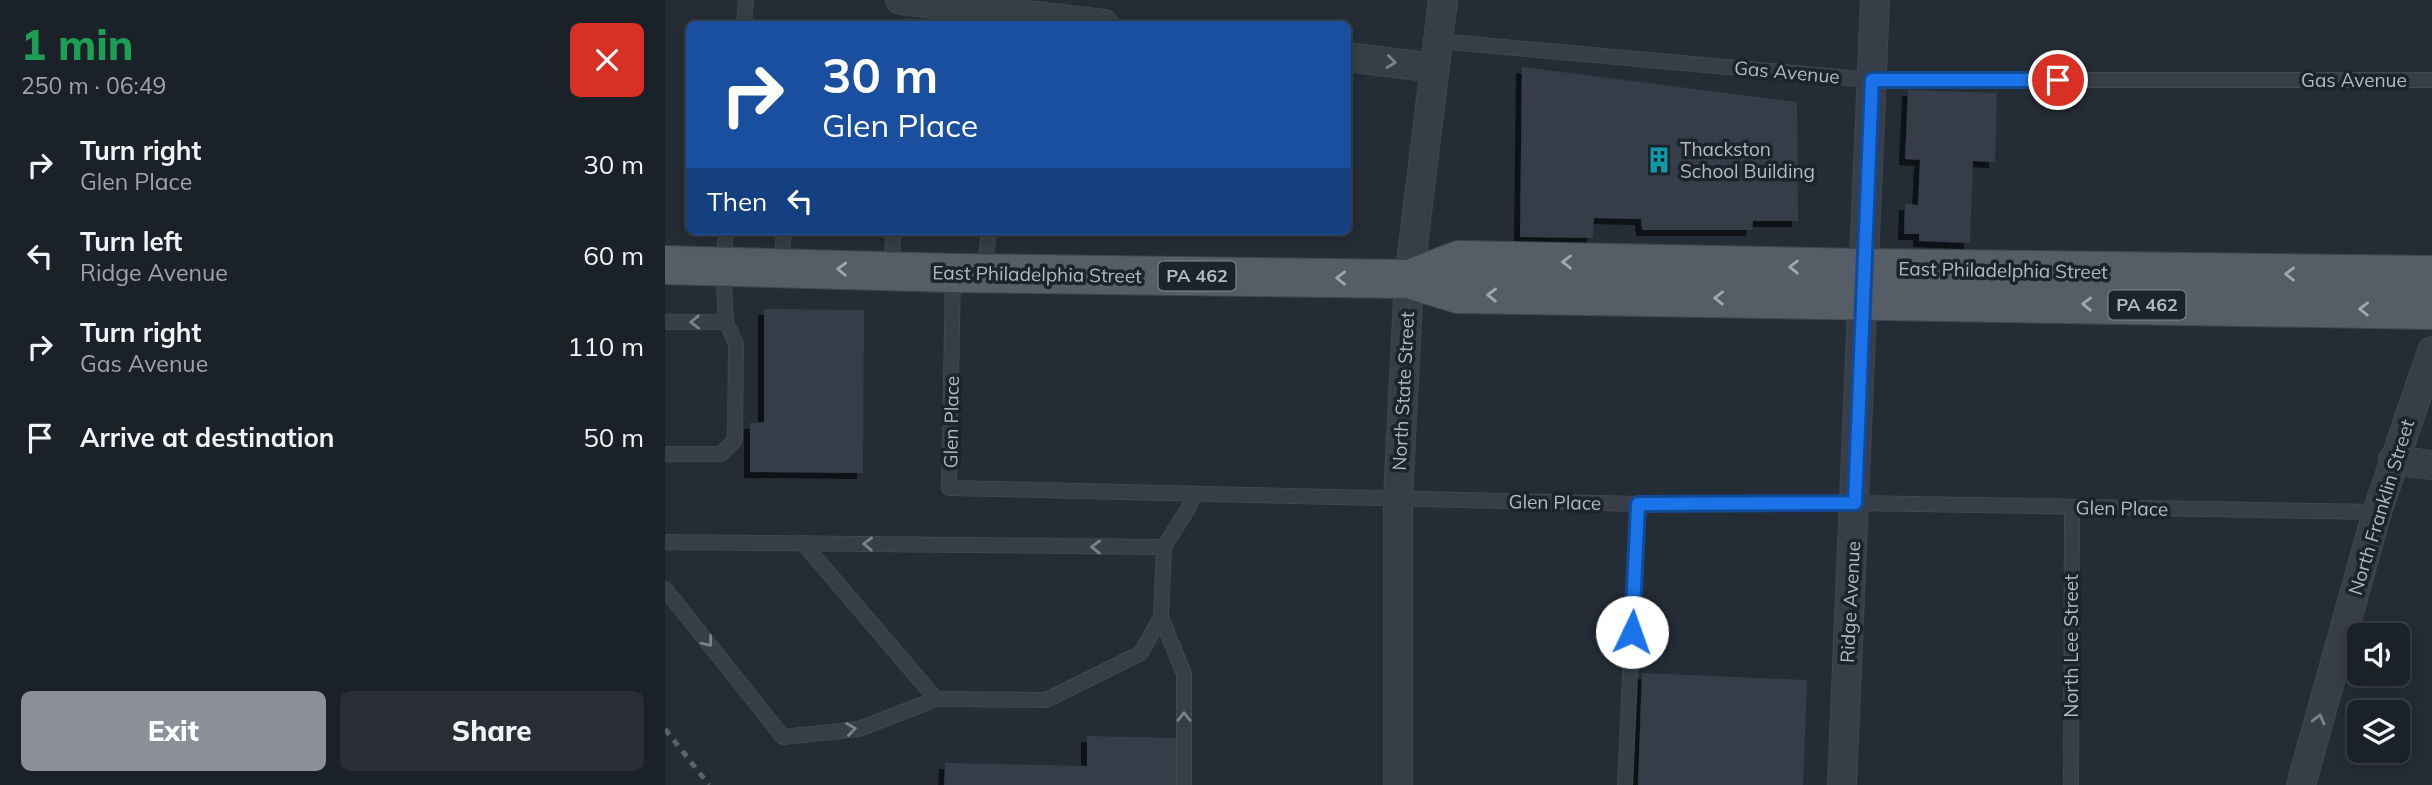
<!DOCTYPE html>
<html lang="en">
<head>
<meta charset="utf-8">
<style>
	body { margin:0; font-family:Mulish,sans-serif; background:#282e34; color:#f1f3f6; height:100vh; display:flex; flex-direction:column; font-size:26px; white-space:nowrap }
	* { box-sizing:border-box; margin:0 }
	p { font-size:23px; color:#a0a3a8 }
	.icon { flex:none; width:38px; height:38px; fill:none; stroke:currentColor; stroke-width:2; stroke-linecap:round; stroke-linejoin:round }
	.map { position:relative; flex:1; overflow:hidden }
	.drawer { display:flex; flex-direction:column; background:#1b2128; width:665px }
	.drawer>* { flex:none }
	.hud { position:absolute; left:21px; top:21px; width:665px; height:214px; border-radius:10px; box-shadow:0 4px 18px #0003,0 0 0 2px #393e45; background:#1a4fa0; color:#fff; overflow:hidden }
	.controls { position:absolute; left:1682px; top:623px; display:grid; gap:14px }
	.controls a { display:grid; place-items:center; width:63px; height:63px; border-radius:10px; background:#1b2128; box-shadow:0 4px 18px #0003,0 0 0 2px #393e45; font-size:35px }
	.pin { position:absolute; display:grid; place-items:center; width:60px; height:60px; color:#fff; margin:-30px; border:4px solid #fff; border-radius:50%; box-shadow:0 2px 7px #0007 }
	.me { position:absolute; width:77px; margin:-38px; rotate:3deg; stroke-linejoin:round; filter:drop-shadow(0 0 5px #0008) }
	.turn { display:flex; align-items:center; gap:24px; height:147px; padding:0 21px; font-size:32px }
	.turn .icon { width:91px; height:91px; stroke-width:2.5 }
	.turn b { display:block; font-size:49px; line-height:60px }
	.then { display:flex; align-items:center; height:66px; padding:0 21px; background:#0003; gap:14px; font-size:26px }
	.round { display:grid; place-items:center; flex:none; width:74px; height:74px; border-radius:10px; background:#282e34 }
	.summary { display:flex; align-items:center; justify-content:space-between; height:119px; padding:0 21px }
	h1 { font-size:42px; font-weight:800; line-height:52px; color:#1e9e55 }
	.primary-button { display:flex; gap:14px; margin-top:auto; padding:14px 21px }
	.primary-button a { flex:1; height:80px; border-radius:10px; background:#8c9099; color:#fff; font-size:28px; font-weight:800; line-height:80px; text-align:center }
	.primary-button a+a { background:#282e34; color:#f1f3f6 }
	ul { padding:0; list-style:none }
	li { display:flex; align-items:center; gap:21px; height:91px; padding:0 21px }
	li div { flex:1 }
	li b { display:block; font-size:26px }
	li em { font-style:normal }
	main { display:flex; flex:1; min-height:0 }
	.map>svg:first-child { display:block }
</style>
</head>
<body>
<main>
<section class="drawer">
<div class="summary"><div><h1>1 min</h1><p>250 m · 06:49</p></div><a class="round" style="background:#d93025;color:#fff"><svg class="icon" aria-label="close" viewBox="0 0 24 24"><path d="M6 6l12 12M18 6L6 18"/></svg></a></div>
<ul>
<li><svg class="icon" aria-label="right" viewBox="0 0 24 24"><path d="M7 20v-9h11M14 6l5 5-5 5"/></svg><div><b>Turn right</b><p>Glen Place</p></div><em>30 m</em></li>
<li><svg class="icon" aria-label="left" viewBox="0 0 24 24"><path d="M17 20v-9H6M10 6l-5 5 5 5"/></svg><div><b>Turn left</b><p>Ridge Avenue</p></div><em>60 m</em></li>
<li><svg class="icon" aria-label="right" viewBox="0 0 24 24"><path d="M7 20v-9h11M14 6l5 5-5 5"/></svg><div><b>Turn right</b><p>Gas Avenue</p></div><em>110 m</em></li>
<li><svg class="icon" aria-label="arrive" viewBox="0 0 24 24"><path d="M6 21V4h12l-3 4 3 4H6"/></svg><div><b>Arrive at destination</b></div><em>50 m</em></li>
</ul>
<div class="primary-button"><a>Exit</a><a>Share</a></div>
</section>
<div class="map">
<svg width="1767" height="785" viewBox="0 0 1767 785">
	<defs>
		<filter id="shadow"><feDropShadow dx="-6" dy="6" stdDeviation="0" flood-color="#0009"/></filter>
	</defs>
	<rect width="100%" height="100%" fill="#242c36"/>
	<!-- building -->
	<g fill="#343e49" filter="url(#shadow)">
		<polygon points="857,67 1132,102 1133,221 1088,221 1087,230 977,230 976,219 929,218 928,238 855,237"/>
		<polygon points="1243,90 1332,93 1330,162 1308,161 1305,243 1254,241 1254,234 1239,234 1240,204 1253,205 1255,160 1240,159"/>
		<polygon points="99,309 199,310 198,473 85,472 85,423 99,422"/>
		<polygon points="977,673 1142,680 1138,785 973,785"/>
		<polygon points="422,736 511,738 511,785 279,785 280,763 422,766"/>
	</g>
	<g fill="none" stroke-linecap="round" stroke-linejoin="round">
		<!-- service casing -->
		<g stroke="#404750" stroke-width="16">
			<g id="service">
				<polyline points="79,24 81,0"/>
				<polyline points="773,41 1207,80 1767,80"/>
				<polyline points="116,267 119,231"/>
				<polyline points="227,269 228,231"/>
				<polyline points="319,272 324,231"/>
				<polyline points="288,274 284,488 973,504 1190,503 1712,512"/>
				<polyline points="0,322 61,322"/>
				<polyline points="0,454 56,454 70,440 71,344 61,322 58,266 61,231"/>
				<polyline points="0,542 499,547"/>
				<polyline points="138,543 271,699 381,700 476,653 496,617"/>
				<polyline points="0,589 118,737 194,729 271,699"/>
				<polyline points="519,785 519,674 496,617 499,547 524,507 529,494"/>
				<polyline points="960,785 973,504"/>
				<polyline points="1406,785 1407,507"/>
			</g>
		</g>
		<!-- minor casing -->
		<g stroke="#404750" stroke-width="30">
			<g id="minor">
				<polyline points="235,0 439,24"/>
				<polyline points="682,57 770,68"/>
				<polyline points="1728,460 1767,465"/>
				<polyline points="733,785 733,499 744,279 778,0"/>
				<polyline points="1177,785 1210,0"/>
				<polyline points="1636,785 1712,512 1767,351"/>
			</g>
		</g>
		<!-- primary casing -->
		<g stroke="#404750" stroke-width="40">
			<g id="primary">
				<polyline points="0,265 288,273 744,279 793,294 1767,310"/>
				<polyline points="744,279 794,260 1197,268 1767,275"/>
			</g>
		</g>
		<!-- service -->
		<use href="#service" stroke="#373e47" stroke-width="14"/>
		<!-- minor -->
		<use href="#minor" stroke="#373e47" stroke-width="28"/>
		<!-- primary -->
		<use href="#primary" stroke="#555d67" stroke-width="38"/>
		<!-- rail -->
		<polyline stroke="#5a636d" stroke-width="5" stroke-dasharray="7 7" stroke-linecap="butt" points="0,729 44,785"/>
	</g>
	<!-- one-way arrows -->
	<defs><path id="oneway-chevron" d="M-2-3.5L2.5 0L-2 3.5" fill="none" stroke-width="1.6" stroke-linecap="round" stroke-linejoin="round" transform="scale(1.75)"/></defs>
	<g stroke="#7b828b">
		<use href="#oneway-chevron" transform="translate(726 62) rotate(7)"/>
		<use href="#oneway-chevron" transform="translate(30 322) rotate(179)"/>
		<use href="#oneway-chevron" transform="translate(203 544) rotate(-179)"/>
		<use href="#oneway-chevron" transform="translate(431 547) rotate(-179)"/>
		<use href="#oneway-chevron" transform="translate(43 642) rotate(51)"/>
		<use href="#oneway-chevron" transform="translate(519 717) rotate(-90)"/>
		<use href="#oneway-chevron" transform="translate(1654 719) rotate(-75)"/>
		<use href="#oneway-chevron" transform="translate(186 729) rotate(-8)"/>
	</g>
	<g stroke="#9fa7b1">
		<use href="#oneway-chevron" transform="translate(902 262) rotate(-179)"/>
		<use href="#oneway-chevron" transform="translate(1129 267) rotate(-179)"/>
		<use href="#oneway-chevron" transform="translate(177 269) rotate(-178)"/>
		<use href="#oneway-chevron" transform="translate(1625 274) rotate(-179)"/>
		<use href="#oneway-chevron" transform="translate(676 278) rotate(-179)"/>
		<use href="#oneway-chevron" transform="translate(827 295) rotate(-179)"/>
		<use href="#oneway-chevron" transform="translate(1054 298) rotate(-179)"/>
		<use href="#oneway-chevron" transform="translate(1422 304) rotate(-179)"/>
		<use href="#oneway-chevron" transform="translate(1699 309) rotate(-179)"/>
	</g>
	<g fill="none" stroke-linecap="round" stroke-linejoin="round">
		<!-- route casing -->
		<g stroke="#114b97" stroke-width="18">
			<polyline id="route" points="967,632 973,504 1190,503 1207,80 1393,80"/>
		</g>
		<!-- route -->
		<use href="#route" stroke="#1a73e8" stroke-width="12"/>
	</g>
	<!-- icons -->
	<defs>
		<g id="building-bare" transform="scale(2.1)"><path d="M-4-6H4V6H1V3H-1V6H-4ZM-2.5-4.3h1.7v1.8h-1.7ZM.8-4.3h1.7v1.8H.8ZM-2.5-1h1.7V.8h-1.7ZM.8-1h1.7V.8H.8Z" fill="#0f9aa8" stroke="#1d232c" stroke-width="2.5" paint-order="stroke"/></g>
	</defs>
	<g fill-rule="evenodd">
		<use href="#building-bare" x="994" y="160"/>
	</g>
	<g text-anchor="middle" stroke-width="7" stroke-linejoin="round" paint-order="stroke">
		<!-- shield labels -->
		<g fill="#1d232c" stroke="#858c96" stroke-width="2">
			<rect x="493.5" y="261.5" width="77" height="29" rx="5"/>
			<rect x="1443.5" y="290.5" width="77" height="29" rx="5"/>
		</g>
		<g font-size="18" font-weight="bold" fill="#b2b9c3">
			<text x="532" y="282">PA 462</text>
			<text x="1482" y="311">PA 462</text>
		</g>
		<!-- street labels -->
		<g font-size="19" fill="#b2b9c3" stroke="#1d232c">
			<text transform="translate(1122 72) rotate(5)" y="7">Gas Avenue</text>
			<text x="1689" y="87">Gas Avenue</text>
			<text transform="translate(1338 270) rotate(1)" y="7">East Philadelphia Street</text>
			<text transform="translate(372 274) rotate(1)" y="7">East Philadelphia Street</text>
			<text transform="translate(738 391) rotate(-87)" y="7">North State Street</text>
			<text transform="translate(286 422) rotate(-89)" y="7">Glen Place</text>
			<text transform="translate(890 502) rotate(1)" y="7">Glen Place</text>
			<text transform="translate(1716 507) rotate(-73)" y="7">North Franklin Street</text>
			<text transform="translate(1457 508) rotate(1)" y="7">Glen Place</text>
			<text transform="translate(1185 602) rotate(-87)" y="7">Ridge Avenue</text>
			<text transform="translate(1406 646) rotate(-90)" y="7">North Lee Street</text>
		</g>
		<!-- poi labels -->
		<g font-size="19" fill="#b2b9c3" stroke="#1d232c" text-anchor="start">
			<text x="1015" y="156">Thackston<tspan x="1015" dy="22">School Building</tspan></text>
		</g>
	</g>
</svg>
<div class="controls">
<a><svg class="icon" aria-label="sound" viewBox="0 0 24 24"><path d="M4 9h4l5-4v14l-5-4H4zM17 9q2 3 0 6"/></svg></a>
<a><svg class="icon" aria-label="layers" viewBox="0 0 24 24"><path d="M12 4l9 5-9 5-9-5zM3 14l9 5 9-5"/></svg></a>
</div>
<div class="pin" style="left:1393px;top:80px;background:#d93025"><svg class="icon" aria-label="arrive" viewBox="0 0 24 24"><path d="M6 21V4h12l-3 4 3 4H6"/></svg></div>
<svg class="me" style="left:967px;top:632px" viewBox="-20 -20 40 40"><circle r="19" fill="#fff"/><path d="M0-13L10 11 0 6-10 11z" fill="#1a73e8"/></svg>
<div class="hud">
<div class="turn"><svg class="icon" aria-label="right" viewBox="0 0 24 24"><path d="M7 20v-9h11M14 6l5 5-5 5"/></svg><div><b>30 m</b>Glen Place</div></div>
<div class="then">Then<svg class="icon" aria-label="left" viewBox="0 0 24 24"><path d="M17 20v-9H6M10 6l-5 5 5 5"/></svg></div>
</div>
</div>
</main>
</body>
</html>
